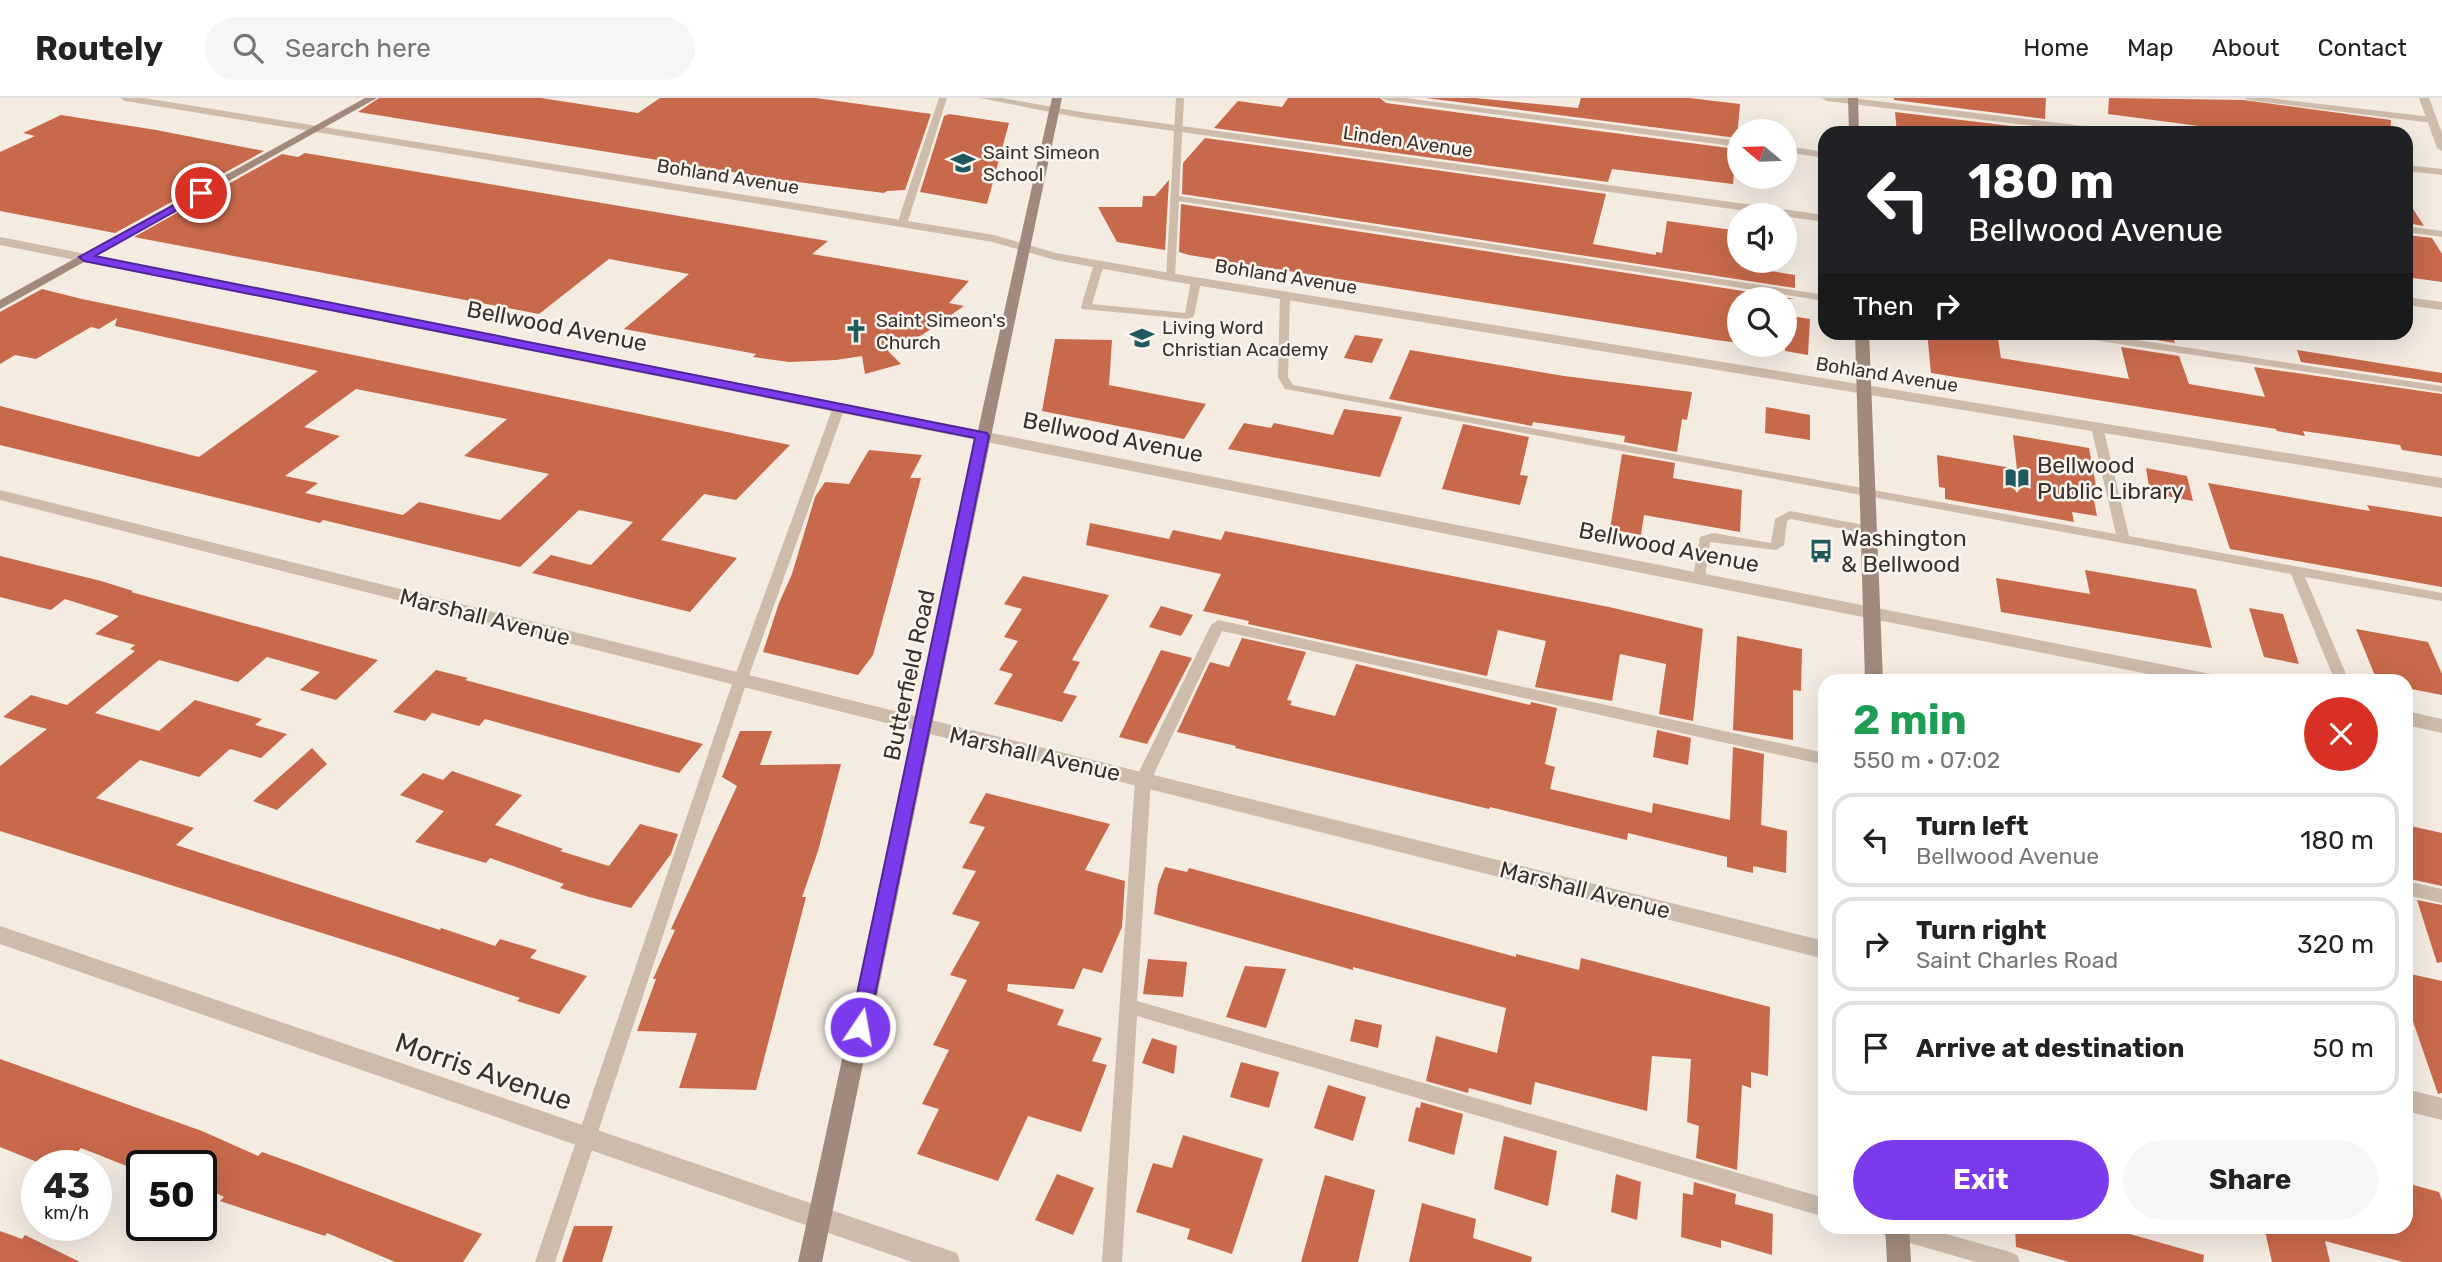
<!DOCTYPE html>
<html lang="en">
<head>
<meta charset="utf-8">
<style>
	body { margin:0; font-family:Rubik,sans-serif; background:#f6f6f6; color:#222; height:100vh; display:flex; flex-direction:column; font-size:26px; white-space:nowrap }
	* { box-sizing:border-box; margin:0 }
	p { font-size:23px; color:#767676 }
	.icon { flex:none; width:38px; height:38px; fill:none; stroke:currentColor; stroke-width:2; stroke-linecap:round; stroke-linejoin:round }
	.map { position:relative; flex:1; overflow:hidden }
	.details { position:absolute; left:1818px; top:576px; width:595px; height:560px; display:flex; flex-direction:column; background:#fff; border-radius:21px; box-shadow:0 7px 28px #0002 }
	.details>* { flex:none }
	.guide { position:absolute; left:1818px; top:28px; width:595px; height:214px; border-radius:21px; box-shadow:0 7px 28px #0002; background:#202124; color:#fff; overflow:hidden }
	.needle { width:46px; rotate:289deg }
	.fabs { position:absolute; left:1727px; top:21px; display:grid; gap:14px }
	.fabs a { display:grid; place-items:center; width:70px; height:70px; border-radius:50%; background:#fff; box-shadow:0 7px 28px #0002; font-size:35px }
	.speed { position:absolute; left:21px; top:1052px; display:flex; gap:14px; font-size:35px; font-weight:700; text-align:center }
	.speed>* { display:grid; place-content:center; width:91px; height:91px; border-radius:50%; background:#fff; box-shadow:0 7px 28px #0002; line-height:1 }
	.speed small { font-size:18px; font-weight:400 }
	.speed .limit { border:4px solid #111; border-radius:10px; background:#fff; color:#111 }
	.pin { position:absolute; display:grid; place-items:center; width:60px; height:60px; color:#fff; margin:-30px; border:4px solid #fff; border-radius:50%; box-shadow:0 2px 7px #0007 }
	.me { position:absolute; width:77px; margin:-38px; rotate:12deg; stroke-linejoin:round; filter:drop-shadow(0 0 5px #0008) }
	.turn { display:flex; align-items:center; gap:24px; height:147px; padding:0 35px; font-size:32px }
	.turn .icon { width:91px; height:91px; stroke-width:2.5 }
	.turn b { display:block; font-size:49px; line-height:60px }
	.then { display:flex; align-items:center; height:66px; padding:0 35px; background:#0003; gap:14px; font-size:26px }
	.round { display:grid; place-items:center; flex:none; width:74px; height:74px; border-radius:37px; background:#f6f6f6 }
	.headline { display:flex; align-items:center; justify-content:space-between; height:119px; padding:0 35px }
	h1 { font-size:42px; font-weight:700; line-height:52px; color:#1e9e55 }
	.primary-button { display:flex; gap:14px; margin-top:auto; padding:14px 35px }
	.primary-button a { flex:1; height:80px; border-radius:42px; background:#7c3aed; color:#fff; font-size:28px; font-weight:700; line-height:80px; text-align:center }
	.primary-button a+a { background:#f6f6f6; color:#222 }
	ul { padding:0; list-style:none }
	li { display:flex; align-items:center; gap:21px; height:94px; margin:0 14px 10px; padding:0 21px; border:4px solid #e0e0e0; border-radius:21px }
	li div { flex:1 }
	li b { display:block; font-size:26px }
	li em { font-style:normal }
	header { display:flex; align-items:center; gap:42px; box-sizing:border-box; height:98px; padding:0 35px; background:#fff; border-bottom:2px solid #e0e0e0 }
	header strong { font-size:33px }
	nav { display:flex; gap:38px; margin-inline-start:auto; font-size:24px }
	.search { width:490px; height:63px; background:#f6f6f6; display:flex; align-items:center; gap:18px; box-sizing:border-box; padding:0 24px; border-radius:38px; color:#767676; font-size:26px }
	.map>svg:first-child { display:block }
</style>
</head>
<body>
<header>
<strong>Routely</strong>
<div class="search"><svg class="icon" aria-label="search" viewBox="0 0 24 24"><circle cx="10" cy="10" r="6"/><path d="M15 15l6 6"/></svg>Search here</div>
<nav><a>Home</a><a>Map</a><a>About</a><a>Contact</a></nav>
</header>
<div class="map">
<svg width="2442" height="1164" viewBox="0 0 2442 1164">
	<rect width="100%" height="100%" fill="#f4ebe1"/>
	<!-- building -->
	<g fill="#c8694b" fill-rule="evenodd">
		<polygon points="379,0 541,0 638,15 660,0 816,0 931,16 905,92 887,93 884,95 782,82 358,14"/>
		<polygon points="1288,0 1380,0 1386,5 1736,51 1733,86 1612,71 1608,84 1214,30 1238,3 1282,9"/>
		<polygon points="1426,0 1475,0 1578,10 1581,0 1689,0 1740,6 1737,40"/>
		<polygon points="1894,0 2046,0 2045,21 1894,2"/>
		<polygon points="2109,0 2243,2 2391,22 2390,35 2257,35 2229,32 2108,16"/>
		<polygon points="1895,14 2044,32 2044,35 1897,35"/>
		<polygon points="949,16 1009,25 987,106 920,94 944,18"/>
		<polygon points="61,17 156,32 264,53 115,135 0,113 0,54 35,38 23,35"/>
		<polygon points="1205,40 1606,96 1593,146 1656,157 1656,154 1662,155 1667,123 1740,133 1740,168 1795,177 1795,190 1182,96 1183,65"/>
		<polygon points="305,55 828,143 812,156 969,183 949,205 964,208 922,237 888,253 901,266 865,276 862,258 836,262 789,264 753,259 756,256 624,231 689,176 609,161 539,216 134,139 282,56 298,59"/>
		<polygon points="1169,82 1165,152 1117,144 1098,109 1142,109 1143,98 1155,98"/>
		<polygon points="2406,100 2424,128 2406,125"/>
		<polygon points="1181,106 1795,201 1740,201 1740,245 1716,242 1189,157 1179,154"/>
		<polygon points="2406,137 2432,140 2442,156 2442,184 2406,179"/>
		<path d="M42,191L82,201L790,347L736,402L704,396L661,442L737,460L690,514L532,475L551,457L591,467L633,424L579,412L520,469L323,422L320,425L308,422L0,347V308L199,359L318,273L115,228L117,220L99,231L91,229L36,261L15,257L0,266V214ZM356,291L507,321L464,358L549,376L500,422L419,404L403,417L305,395L318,385L285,378L340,338L304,329Z"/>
		<polygon points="1785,217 1810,221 1808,257 1785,253"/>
		<polygon points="1927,234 1997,234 2001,260 2129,281 2121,249 2179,258 2189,286 2265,299 2254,269 2442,296 2442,358 2402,352 2400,347 2303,333 2305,338 2277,333 2276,331 1931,275"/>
		<polygon points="2117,234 2171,234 2175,245 2118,236"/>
		<polygon points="1355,237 1383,241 1372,265 1344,260"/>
		<polygon points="1055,241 1112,242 1109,287 1206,306 1184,341 1042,313"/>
		<polygon points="1410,252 1564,278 1692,294 1687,322 1682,321 1677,354 1624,344 1625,338 1533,324 1532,328 1389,301"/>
		<polygon points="2297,252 2442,275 2442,285 2301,264"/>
		<polygon points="1766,309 1810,317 1810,342 1765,335"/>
		<polygon points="1344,311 1402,319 1380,379 1228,351 1244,325 1271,330 1274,325 1333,337"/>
		<polygon points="1463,326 1529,339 1520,377 1528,378 1520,407 1442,391"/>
		<polygon points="2013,337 2089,350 2097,393 2092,392 2097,418 2072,414 2074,424 1945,401 1945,390 1939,389 1937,357 2017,371"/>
		<polygon points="869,352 922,357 910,380 921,380 873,557 858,577 763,554 779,505 792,476 815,399 825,384 849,386"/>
		<polygon points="1622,356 1675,365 1673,380 1742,392 1740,434 1644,417 1641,437 1610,431"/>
		<polygon points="2146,370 2187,378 2193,403 2150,395"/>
		<polygon points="2208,385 2370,413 2367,407 2442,419 2442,489 2230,451"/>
		<polygon points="1090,425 1169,441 1173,432 1221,442 1225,433 1609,509 1700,530 1703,531 1693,623 1659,616 1666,566 1620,556 1612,603 1535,589 1546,543 1498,532 1487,578 1248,526 1249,523 1203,513 1221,476 1086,447"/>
		<polygon points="0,458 101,483 133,493 131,494 378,562 336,602 300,592 320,574 267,559 238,584 159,562 95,615 159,633 195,602 262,621 255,627 287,636 261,660 230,651 199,679 140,662 96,700 194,730 176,747 440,832 441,830 495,848 500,841 537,852 530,860 587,878 559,916 517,903 520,900 398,859 0,733 0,668 47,631 3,619 31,597 67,607 135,553 130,551 135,547 95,536 119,518 65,501 51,512 0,499"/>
		<polygon points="2085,472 2196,491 2212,550 2001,514 1996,480 2090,496"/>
		<polygon points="1023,478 1109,497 1072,562 1080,564 1063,595 1077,598 1062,624 994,606 1013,576 999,572 1018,543 1004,539 1022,511 1004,506"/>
		<polygon points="1161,508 1193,517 1181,538 1149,529"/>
		<polygon points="2249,510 2283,516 2299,566 2264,559"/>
		<polygon points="2356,531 2428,544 2442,576 2442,597 2406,590 2406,583 2377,583"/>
		<polygon points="1737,538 1802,551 1801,593 1793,592 1793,642 1733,632"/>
		<polygon points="1242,540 1306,554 1287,602 1292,603 1290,607 1335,618 1356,566 1530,607 1531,604 1557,610 1545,666 1555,669 1550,691 1652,715 1653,705 1730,722 1733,649 1764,656 1761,727 1787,733 1786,775 1753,768 1753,775 1727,769 1727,759 1628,735 1627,742 1490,709 1489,711 1235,650 1236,648 1177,634 1210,564 1229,569"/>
		<polygon points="1161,552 1192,560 1147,646 1119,639"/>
		<polygon points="436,572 468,580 465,582 703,646 679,675 485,621 479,628 432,615 425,623 393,614"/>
		<polygon points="1657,632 1691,640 1688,667 1653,659"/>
		<polygon points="740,633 772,633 760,667 841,666 818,753 802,799 806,799 756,992 679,990 697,935 637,933 656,881 653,881 675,832 671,831 737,688 722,679"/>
		<polygon points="312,650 327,666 277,712 253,703"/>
		<polygon points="452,673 522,697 495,727 563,751 560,753 609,768 640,726 678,736 671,756 631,810 589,799 560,790 564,786 490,760 486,765 415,744 444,713 400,697 423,675 443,682"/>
		<polygon points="986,695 1110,726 1085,772 1125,783 1122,829 1102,875 1083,870 1074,891 1008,886 1007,893 1064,912 1057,927 1102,940 1092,963 1107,967 1081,1034 1028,1018 998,1083 917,1056 939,1011 922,1006 949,952 933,947 967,882 950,877 980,824 952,816 976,773 962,770 985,729 969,725"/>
		<polygon points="2406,727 2442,735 2442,788 2410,781 2406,770"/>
		<polygon points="1165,769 1187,774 1189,770 1516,859 1516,856 1579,872 1581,860 1770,909 1768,978 1751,974 1751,990 1742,987 1737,1072 1696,1060 1699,1028 1687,1024 1691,961 1652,958 1647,1013 1535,984 1531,1007 1469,990 1468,995 1426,983 1436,938 1497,955 1506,910 1353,869 1353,872 1154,816 1158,787"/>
		<polygon points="2417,802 2442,807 2442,864 2437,865"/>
		<polygon points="1148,861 1187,864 1183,899 1143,896"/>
		<polygon points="1245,868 1286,871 1266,930 1226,919"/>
		<polygon points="2406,875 2442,883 2442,995 2438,996 2406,903"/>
		<polygon points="1355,921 1382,927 1378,950 1350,943"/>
		<polygon points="1152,940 1177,948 1174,976 1142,965"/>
		<polygon points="0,961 202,1033 258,1058 262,1054 301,1068 482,1136 463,1164 395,1164 327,1135 325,1138 220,1103 224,1099 201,1088 201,1068 142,1068 142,1074 81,1050 64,1068 47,1068 0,1049"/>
		<polygon points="1241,964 1279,974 1269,1010 1230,999"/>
		<polygon points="1328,987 1366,999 1353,1043 1314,1030"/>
		<polygon points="1421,1004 1463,1016 1454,1057 1408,1043 1416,1009 1420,1010"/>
		<polygon points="1183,1037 1263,1061 1232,1156 1187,1141 1190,1131 1136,1114 1153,1065 1172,1070"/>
		<polygon points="1504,1038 1557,1053 1548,1108 1494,1091"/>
		<polygon points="1057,1076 1094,1090 1073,1137 1035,1122"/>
		<polygon points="1616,1076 1641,1084 1637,1122 1611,1114"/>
		<polygon points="1325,1077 1375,1092 1358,1164 1301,1164"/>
		<polygon points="1694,1084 1736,1096 1735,1106 1773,1116 1772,1157 1721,1142 1721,1150 1681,1139 1683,1095 1693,1097"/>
		<polygon points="2406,1085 2439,1094 2442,1102 2442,1164 2403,1164 2325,1143 2330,1164 2272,1164 2264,1129 2406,1129"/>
		<polygon points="1422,1105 1476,1121 1473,1140 1532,1159 1531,1164 1409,1164"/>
		<polygon points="574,1128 613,1128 602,1164 562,1164"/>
		<polygon points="2015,1129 2105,1129 2204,1157 2203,1164 2069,1164 2016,1149"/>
		<polygon points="0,1133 22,1141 25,1137 80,1164 0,1164"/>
	</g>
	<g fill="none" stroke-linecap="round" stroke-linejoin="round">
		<!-- lane -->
		<g fill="#cdbbac" fill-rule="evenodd">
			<polygon points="939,0 947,0 907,126 899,128 897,126"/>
			<polygon points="1176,0 1184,0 1179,98 1825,197 1825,203 1179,103 1175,179 1166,181"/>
			<polygon points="1382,0 1405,0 1740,43 1740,49 1386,2"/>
			<polygon points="2244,0 2268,0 2432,19 2436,22 2432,25 2248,2"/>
			<polygon points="1785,48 1825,54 1825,60 1785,54"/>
			<polygon points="2406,128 2442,133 2442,139 2406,134"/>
			<polygon points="1099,163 1104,166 1092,206 1185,215 1191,183 1196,180 1201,183 1194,218 1189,221 1082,211 1081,209 1094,166"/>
			<polygon points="1285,194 1290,197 1288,279 1293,287 2116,436 2091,329 2097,326 2103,329 2129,438 2442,495 2442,503 2305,479 2349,583 2335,583 2291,476 1285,291 1278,279 1280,197"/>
			<polygon points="2054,234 2084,234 2442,288 2442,294 2059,237"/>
			<polygon points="839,306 845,309 747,583 555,1164 535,1164 733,583 833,309"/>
			<polygon points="1790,413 1869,428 1875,432 1869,436 1791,421 1787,423 1784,447 1776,452 1710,444 1705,480 1699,484 1694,483 1693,480 1700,439 1713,435 1771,445 1775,421"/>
			<polygon points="1218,522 1825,655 1825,667 1222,533 1151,682 1137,903 1825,1100 1825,1119 1137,918 1122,1164 1102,1164 1135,682 1211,527"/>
			<polygon points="2406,783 2442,791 2442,805 2406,797"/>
			<polygon points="1879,1129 1922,1129 2010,1154 2017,1157 2020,1164 1976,1164 1889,1139 1882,1136"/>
		</g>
		<!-- street -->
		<g fill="#cdbbac" fill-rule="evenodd">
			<polygon points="120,0 144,0 994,137 1056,155 1170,175 2442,380 2442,390 1170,183 1055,162 993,144 125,3"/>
			<polygon points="980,0 1002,0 1081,14 1825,117 1825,124 1081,20"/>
			<polygon points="1822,0 1852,0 2117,32 2122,35 2091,35 1827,3"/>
			<polygon points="2419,0 2429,0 2442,35 2442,53 2437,50"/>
			<polygon points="2406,67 2442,71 2442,77 2406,73"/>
			<polygon points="0,139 2216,577 2225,583 2183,583 0,147"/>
			<polygon points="2406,199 2442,204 2442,212 2406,207"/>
			<polygon points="0,392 1825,843 1825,861 0,402"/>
			<polygon points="2406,613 2442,621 2442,635 2406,627"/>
			<polygon points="0,828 948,1152 957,1155 960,1164 912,1164 0,846"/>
			<polygon points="2406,991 2442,1000 2442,1022 2406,1013"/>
		</g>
		<!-- secondary -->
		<g fill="#a18a7d" fill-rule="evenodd">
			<polygon points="365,0 377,0 0,211 0,202"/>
			<path d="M1052,0H1062C979,387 903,776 822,1164H798C883,776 964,387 1052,0Z"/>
			<polygon points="1848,0 1858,0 1859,35 1849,35"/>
			<polygon points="1855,234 1869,234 1883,583 1865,583"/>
			<polygon points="1885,1129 1909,1129 1911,1164 1887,1164"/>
		</g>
	</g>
	<!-- route -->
	<polygon fill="#7c3aed" stroke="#51269a" stroke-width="2" points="201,92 204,93 204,97 95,158 987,335 989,338 867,936 860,938 853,936 850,929 975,340 84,163 79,159"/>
	<!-- icons -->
	<defs>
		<g id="school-bare" transform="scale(1.89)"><path d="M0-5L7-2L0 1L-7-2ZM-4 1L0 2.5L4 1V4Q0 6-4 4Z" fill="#1f5a5e" stroke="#fbf5ee" stroke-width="2.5" paint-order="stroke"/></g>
		<g id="church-bare" transform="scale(1.89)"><path d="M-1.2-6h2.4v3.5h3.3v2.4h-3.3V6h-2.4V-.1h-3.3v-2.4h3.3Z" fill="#1f5a5e" stroke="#fbf5ee" stroke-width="2.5" paint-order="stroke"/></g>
		<g id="library-bare" transform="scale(1.89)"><path d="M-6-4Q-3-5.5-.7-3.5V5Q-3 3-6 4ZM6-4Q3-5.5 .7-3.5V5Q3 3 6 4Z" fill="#1f5a5e" stroke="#fbf5ee" stroke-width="2.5" paint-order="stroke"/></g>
		<g id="bus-bare" transform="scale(1.89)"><path d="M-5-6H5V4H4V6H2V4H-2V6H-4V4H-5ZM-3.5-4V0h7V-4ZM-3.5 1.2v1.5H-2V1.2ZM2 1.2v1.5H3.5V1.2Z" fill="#1f5a5e" stroke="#fbf5ee" stroke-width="2.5" paint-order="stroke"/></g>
	</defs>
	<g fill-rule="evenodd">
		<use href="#school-bare" x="963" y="65"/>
		<use href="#church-bare" x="856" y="233"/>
		<use href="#school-bare" x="1142" y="240"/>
		<use href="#library-bare" x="2017" y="380"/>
		<use href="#bus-bare" x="1821" y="453"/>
	</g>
	<g text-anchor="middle" stroke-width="5" stroke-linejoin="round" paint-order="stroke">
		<!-- far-street labels -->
		<g font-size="19" fill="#3b302b" stroke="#fbf5ee">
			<text transform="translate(1408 43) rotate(8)" y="7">Linden Avenue</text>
			<text transform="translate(728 78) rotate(9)" y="7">Bohland Avenue</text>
			<text transform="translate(1286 178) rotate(9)" y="7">Bohland Avenue</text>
			<text transform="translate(1887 276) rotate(9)" y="7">Bohland Avenue</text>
		</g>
		<!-- far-poi labels -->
		<g font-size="19" fill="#3b302b" stroke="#fbf5ee" text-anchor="start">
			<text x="983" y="61">Saint Simeon<tspan x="983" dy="22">School</tspan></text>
			<text x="876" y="229">Saint Simeon's<tspan x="876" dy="22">Church</tspan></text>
			<text x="1162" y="236">Living Word<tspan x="1162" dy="22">Christian Academy</tspan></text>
		</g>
		<!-- street labels -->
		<g font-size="23" fill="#3b302b" stroke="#fbf5ee">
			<text transform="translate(557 228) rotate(11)" y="8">Bellwood Avenue</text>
			<text transform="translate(1113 339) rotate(11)" y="8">Bellwood Avenue</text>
			<text transform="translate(1669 449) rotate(11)" y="8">Bellwood Avenue</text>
			<text transform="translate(485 519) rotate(14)" y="8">Marshall Avenue</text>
			<text transform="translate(909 577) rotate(-78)" y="8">Butterfield Road</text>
			<text transform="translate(1035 656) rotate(13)" y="8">Marshall Avenue</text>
			<text transform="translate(1585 792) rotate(14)" y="8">Marshall Avenue</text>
		</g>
		<!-- poi labels -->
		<g font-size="23" fill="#3b302b" stroke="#fbf5ee" text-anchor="start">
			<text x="2037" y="375">Bellwood<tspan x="2037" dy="26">Public Library</tspan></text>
			<text x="1841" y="448">Washington<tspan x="1841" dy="26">&amp; Bellwood</tspan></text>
		</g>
		<!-- near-street labels -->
		<g font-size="28" fill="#3b302b" stroke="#fbf5ee">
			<text transform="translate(484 973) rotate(19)" y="10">Morris Avenue</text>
		</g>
	</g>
</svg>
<div class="fabs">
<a><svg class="needle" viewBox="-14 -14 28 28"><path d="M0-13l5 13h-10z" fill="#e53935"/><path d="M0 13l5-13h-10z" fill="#767676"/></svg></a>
<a><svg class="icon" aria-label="sound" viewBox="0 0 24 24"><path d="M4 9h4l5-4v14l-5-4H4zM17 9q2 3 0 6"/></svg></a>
<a><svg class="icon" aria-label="search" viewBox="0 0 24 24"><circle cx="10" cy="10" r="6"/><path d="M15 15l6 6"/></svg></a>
</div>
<div class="speed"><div>43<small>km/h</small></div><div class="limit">50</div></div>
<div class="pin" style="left:201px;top:95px;background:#d93025"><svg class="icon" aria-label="arrive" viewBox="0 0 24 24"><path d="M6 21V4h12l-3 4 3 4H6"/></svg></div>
<svg class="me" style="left:860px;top:929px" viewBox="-20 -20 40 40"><circle r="17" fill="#7c3aed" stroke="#fff" stroke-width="3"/><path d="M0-11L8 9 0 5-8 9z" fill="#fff"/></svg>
<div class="guide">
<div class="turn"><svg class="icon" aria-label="left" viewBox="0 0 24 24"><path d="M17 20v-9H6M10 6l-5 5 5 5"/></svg><div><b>180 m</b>Bellwood Avenue</div></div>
<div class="then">Then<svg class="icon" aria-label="right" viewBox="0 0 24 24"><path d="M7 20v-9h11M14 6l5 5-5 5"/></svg></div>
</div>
<section class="details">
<div class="headline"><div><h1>2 min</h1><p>550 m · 07:02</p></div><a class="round" style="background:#d93025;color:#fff"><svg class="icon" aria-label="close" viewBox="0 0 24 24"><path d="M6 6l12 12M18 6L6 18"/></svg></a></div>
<ul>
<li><svg class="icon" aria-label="left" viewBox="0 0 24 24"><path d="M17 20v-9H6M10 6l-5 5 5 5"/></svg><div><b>Turn left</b><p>Bellwood Avenue</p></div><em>180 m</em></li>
<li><svg class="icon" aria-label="right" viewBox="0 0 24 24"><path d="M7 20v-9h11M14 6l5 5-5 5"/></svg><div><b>Turn right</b><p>Saint Charles Road</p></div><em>320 m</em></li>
<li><svg class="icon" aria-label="arrive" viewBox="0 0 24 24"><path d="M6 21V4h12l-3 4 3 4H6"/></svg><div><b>Arrive at destination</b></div><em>50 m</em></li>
</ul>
<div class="primary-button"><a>Exit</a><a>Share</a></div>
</section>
</div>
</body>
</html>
